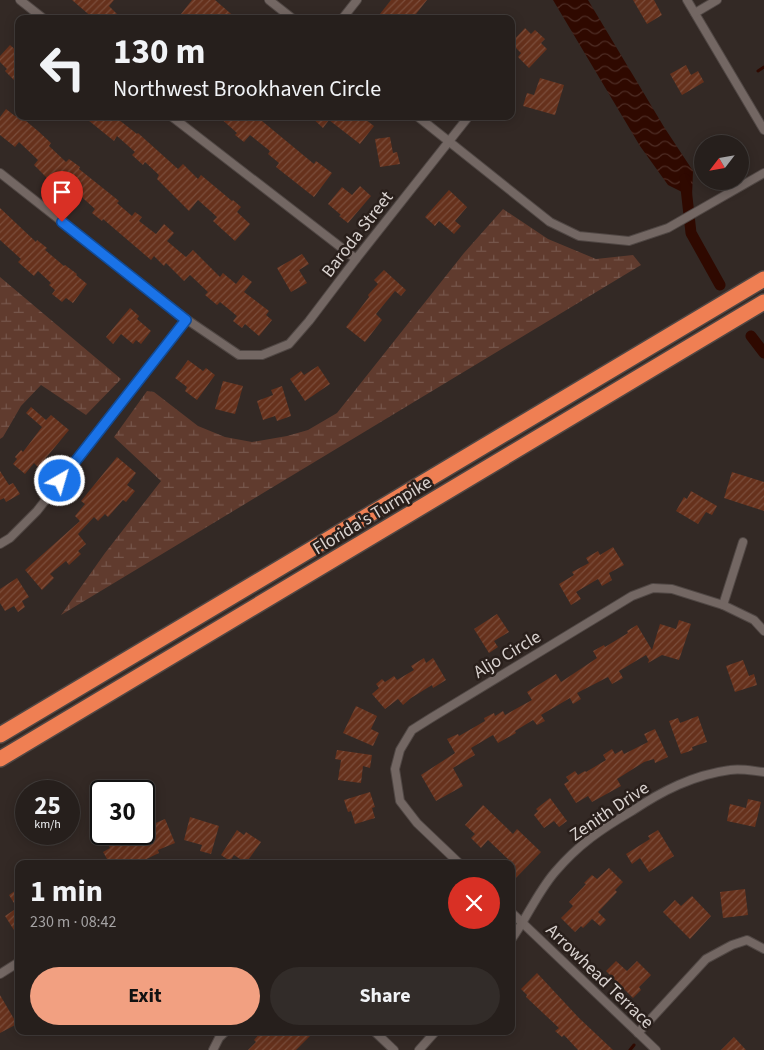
<!DOCTYPE html>
<html lang="en">
<head>
<meta charset="utf-8">
<style>
	body { margin:0; font-family:"Source Sans 3",sans-serif; background:#322c29; color:#f1f3f6; height:100vh; display:flex; flex-direction:column; font-size:19px; white-space:nowrap }
	* { box-sizing:border-box; margin:0 }
	p { font-size:16px; color:#a4a2a3 }
	.icon { flex:none; width:28px; height:28px; fill:none; stroke:currentColor; stroke-width:2; stroke-linecap:round; stroke-linejoin:round }
	.map { position:relative; flex:1; overflow:hidden }
	.drawer { position:absolute; left:15px; top:860px; width:500px; height:175px; display:flex; flex-direction:column; background:#261f1c; border-radius:10px; box-shadow:0 2px 12px #0003,0 0 0 1px #423d3b }
	.drawer>* { flex:none }
	.banner { position:absolute; left:15px; top:15px; width:500px; height:105px; border-radius:10px; box-shadow:0 2px 12px #0003,0 0 0 1px #423d3b; background:#261f1c; color:#f1f3f6; overflow:hidden }
	.needle { width:32px; rotate:239deg }
	.controls { position:absolute; left:694px; top:135px; display:grid; gap:10px }
	.controls a { display:grid; place-items:center; width:55px; height:55px; border-radius:50%; background:#261f1c; box-shadow:0 2px 12px #0003,0 0 0 1px #423d3b; font-size:25px }
	.speed { position:absolute; left:15px; top:780px; display:flex; gap:10px; font-size:25px; font-weight:700; text-align:center }
	.speed>* { display:grid; place-content:center; width:65px; height:65px; border-radius:50%; background:#261f1c; box-shadow:0 2px 12px #0003,0 0 0 1px #423d3b; line-height:1 }
	.speed small { font-size:12px; font-weight:400 }
	.speed .limit { border:2px solid #111; border-radius:8px; background:#fff; color:#111 }
	.pin { position:absolute; display:grid; place-items:center; width:42px; height:42px; color:#fff; margin:-51px -21px; border-radius:50% 50% 50% 0; rotate:-45deg; box-shadow:0 0 5px #0007 }
	.pin .icon { rotate:45deg }
	.me { position:absolute; width:55px; margin:-28px; rotate:38deg; stroke-linejoin:round; filter:drop-shadow(0 0 4px #0008) }
	.turn { display:flex; align-items:center; gap:18px; height:105px; padding:0 15px; font-size:22px }
	.turn .icon { width:65px; height:65px; stroke-width:2.5 }
	.turn b { display:block; font-size:35px; line-height:42px }
	.round { display:grid; place-items:center; flex:none; width:52px; height:52px; border-radius:26px; background:#322c29 }
	.summary { display:flex; align-items:center; justify-content:space-between; height:85px; padding:0 15px }
	h1 { font-size:30px; font-weight:700; line-height:38px }
	.action { display:flex; gap:10px; margin-top:auto; padding:10px 15px }
	.action a { flex:1; height:58px; border-radius:30px; background:#f2a081; color:#111; font-size:20px; font-weight:700; line-height:58px; text-align:center }
	.action a+a { background:#322c29; color:#f1f3f6 }
	.map>svg:first-child { display:block }
</style>
</head>
<body>
<div class="map">
<svg width="764" height="1050" viewBox="0 0 764 1050">
	<defs>
		<pattern id="wetland-marsh" width="20" height="14" patternUnits="userSpaceOnUse" patternTransform="scale(1.25)"><rect width="20" height="14" fill="#603b2e"/><path d="M1 5h8M5 5V1M11 12h8M15 12V8" fill="none" stroke="#76564b"/></pattern>
		<pattern id="water-waves" width="16" height="10" patternUnits="userSpaceOnUse" patternTransform="scale(1.25)"><rect width="16" height="10" fill="#2f0900"/><path d="M0 5q4-4 8 0t8 0" fill="none" stroke="#4d2c24"/></pattern>
		<pattern id="building-hatch" width="6" height="6" patternUnits="userSpaceOnUse" patternTransform="scale(1.25)"><rect width="6" height="6" fill="#66311c"/><path d="M-1 1l2-2M0 6l6-6M5 7l2-2" fill="none" stroke="#7b4e3c"/></pattern>
	</defs>
	<rect width="100%" height="100%" fill="#332925"/>
	<!-- wetland -->
	<g fill="url(#wetland-marsh)">
		<polygon points="503,209 548,239 596,259 633,255 641,265 61,615 105,553 161,481 114,437 147,391 154,392 198,426 225,437 252,442 287,436 308,430 337,413 464,253"/>
		<polygon points="0,277 121,379 86,415 41,385 21,406 3,437 0,439"/>
	</g>
	<!-- water -->
	<polygon fill="url(#water-waves)" points="553,0 588,0 664,127 693,171 692,197 668,185 640,146"/>
	<g fill="none" stroke-linecap="round" stroke-linejoin="round">
		<!-- stream -->
		<g stroke="#2f0900" stroke-width="3">
			<polyline points="758,71 764,67"/>
			<polyline points="762,349 764,348"/>
			<polyline points="630,1050 634,1045"/>
		</g>
		<!-- canal -->
		<g stroke="#2f0900" stroke-width="11">
			<polyline points="685,179 691,233 720,285"/>
			<polyline points="751,336 764,353"/>
		</g>
	</g>
	<!-- building -->
	<g fill="url(#building-hatch)">
		<polygon points="72,0 114,0 109,6 117,14 113,19 94,19"/>
		<polygon points="192,0 215,0 237,19 204,19 198,14 194,19 187,19 181,14"/>
		<polygon points="391,0 427,0 412,19 376,19"/>
		<polygon points="633,0 654,0 662,15 647,24"/>
		<polygon points="525,28 531,34 535,30 545,39 541,43 547,49 529,68 518,57 521,53 511,43"/>
		<polygon points="10,45 19,53 19,74 14,80 5,71 7,69 0,62 0,56"/>
		<polygon points="686,65 691,75 698,71 704,82 682,95 670,74"/>
		<polygon points="540,78 564,85 555,115 523,106 527,93 534,95"/>
		<polygon points="6,109 15,116 20,116 38,131 51,143 49,146 66,162 69,159 80,167 79,169 119,201 117,203 132,216 135,212 142,217 139,221 156,234 164,224 174,233 167,241 186,257 193,250 220,277 223,273 236,284 243,275 252,282 244,292 269,311 266,315 272,320 259,336 245,324 242,328 233,321 237,316 220,302 217,305 205,295 208,292 190,275 184,281 166,263 164,266 154,256 151,260 103,219 102,221 92,213 95,209 65,182 59,188 50,181 34,165 38,160 19,142 15,147 0,135 0,117"/>
		<polygon points="83,116 114,116 137,134 138,133 178,169 183,164 198,179 201,175 232,201 233,200 241,207 237,212 250,224 235,241 213,221 217,217 198,200 189,211 157,179 159,175 145,162 143,165 132,155 135,152 117,136 114,141"/>
		<polygon points="218,116 256,116 314,164 316,161 332,173 314,197 276,167 279,163 268,154 270,151 250,135 244,142 235,135 237,133"/>
		<polygon points="310,116 361,116 374,126 360,144 329,120 323,128"/>
		<polygon points="390,137 393,153 397,152 400,164 380,167 375,139"/>
		<polygon points="360,186 371,196 348,223 339,216 341,215 328,204 342,187 352,195"/>
		<polygon points="449,190 467,207 455,221 461,226 454,234 439,221 435,226 425,217"/>
		<polygon points="0,208 36,242 37,240 47,248 45,250 64,266 65,265 77,274 76,275 87,284 73,303 66,298 62,302 52,294 55,290 49,285 51,283 38,271 34,276 18,262 21,259 0,240"/>
		<polygon points="302,254 309,264 299,270 307,283 291,292 277,268"/>
		<polygon points="384,270 406,290 401,296 395,291 376,314 382,320 365,342 346,327 369,297 368,295 378,284 374,280"/>
		<polygon points="130,308 139,316 137,319 151,331 141,344 136,340 133,344 121,334 113,344 106,337"/>
		<polygon points="188,360 203,371 206,368 215,375 197,400 185,391 187,387 175,378"/>
		<polygon points="318,366 330,384 305,401 290,379 301,371 304,375"/>
		<polygon points="223,381 243,386 235,414 215,409"/>
		<polygon points="282,386 291,416 277,421 275,416 263,420 257,401 273,395 271,390"/>
		<polygon points="31,407 46,420 51,415 69,430 45,459 47,461 40,469 34,463 25,474 13,464 17,459 15,457 21,450 23,452 42,427 26,413"/>
		<polygon points="117,457 136,473 127,485 135,491 126,502 123,500 108,517 105,514 98,521 94,517 78,534 86,544 78,551 81,554 69,565 66,561 50,574 54,578 42,590 25,570 80,521 75,516 85,504 81,501"/>
		<polygon points="0,471 9,485 13,483 20,494 6,502 4,498 0,500"/>
		<polygon points="732,472 764,482 764,511 724,498"/>
		<polygon points="691,491 717,506 712,515 706,512 698,524 676,511 684,497 687,499"/>
		<polygon points="613,547 624,565 609,573 612,580 602,586 598,579 576,592 581,599 571,605 559,584 574,575 572,572 589,563 586,558 598,551 600,555"/>
		<polygon points="17,578 29,597 22,601 25,607 18,612 14,606 5,611 0,603 0,589"/>
		<polygon points="497,614 509,632 494,641 498,647 489,653 474,629"/>
		<polygon points="679,620 691,624 679,660 662,655 648,663 649,660 646,655 619,671 623,678 612,684 608,677 577,693 581,699 573,704 570,698 541,715 545,721 537,725 533,720 515,731 516,733 498,743 493,735 471,748 475,755 453,768 463,786 436,801 421,775 455,753 447,739 458,734 459,736 485,721 484,718 494,713 495,716 503,711 505,715 532,700 527,692 556,674 561,682 597,658 593,651 604,645 605,647 628,633 627,631 637,625 652,650 660,624 676,629"/>
		<polygon points="424,658 426,663 433,658 446,680 433,688 432,685 411,698 403,705 398,699 385,709 372,694 379,688 376,684 382,679 385,682 394,676 397,680 414,670 411,666"/>
		<polygon points="743,660 749,676 754,674 757,685 735,692 726,666"/>
		<polygon points="356,706 377,716 371,729 379,733 373,746 343,733"/>
		<polygon points="698,716 707,742 692,747 693,750 681,754 669,721 678,718 680,723"/>
		<polygon points="655,729 668,757 655,763 654,759 644,762 617,779 621,786 592,802 588,796 576,803 564,784 569,781 566,777 575,771 578,775 585,771 586,772 606,760 603,755 612,749 615,754 622,750 624,754 648,742 644,734"/>
		<polygon points="337,750 372,755 370,768 363,766 361,783 338,780 341,760 335,759"/>
		<polygon points="370,792 375,807 372,808 375,818 355,824 351,811 348,812 344,800"/>
		<polygon points="550,798 567,821 559,827 554,821 544,828 534,815 538,811 536,809"/>
		<polygon points="748,799 761,802 755,827 727,821 730,804 746,808"/>
		<polygon points="483,805 513,834 517,829 541,852 511,883 511,862 488,840 481,848 471,838 475,834 465,825"/>
		<polygon points="190,817 219,826 211,854 200,851 202,845 184,840"/>
		<polygon points="165,819 175,843 158,850 159,853 136,864 110,864 103,852 110,848 108,844 128,834 144,834 144,828"/>
		<polygon points="237,830 244,835 246,832 261,842 246,863 234,855 230,861 221,855"/>
		<polygon points="658,830 674,856 649,872 640,858 632,864 626,854 650,839 648,836"/>
		<polygon points="609,868 623,882 615,890 617,892 598,912 606,920 600,926 592,919 583,928 581,926 575,932 561,918 573,906 569,902 586,884 584,883 592,875 597,879"/>
		<polygon points="19,888 19,938 5,916 17,908 9,895"/>
		<polygon points="745,889 748,915 723,918 720,892"/>
		<polygon points="692,896 711,916 690,939 663,912 675,900 681,906"/>
		<polygon points="616,961 627,971 637,961 651,975 639,987 641,990 633,998 606,971"/>
		<polygon points="537,973 579,1018 613,1050 578,1050 564,1035 562,1037 555,1031 559,1028 526,997 527,995 521,989"/>
		<polygon points="0,995 17,1024 0,1033"/>
		<polygon points="262,1031 315,1031 296,1050 248,1050 256,1042 254,1040"/>
		<polygon points="734,1037 746,1050 721,1050"/>
	</g>
	<g fill="none" stroke-linecap="round" stroke-linejoin="round">
		<!-- minor casing -->
		<g stroke="#504744" stroke-width="10">
			<g id="minor">
				<polyline points="20,0 44,19"/>
				<polyline points="269,0 293,19"/>
				<polyline points="687,0 764,130"/>
				<polyline points="695,13 717,0"/>
				<polyline points="342,19 357,0"/>
				<polyline points="171,116 356,259"/>
				<polyline points="417,116 550,222 579,236 629,241 668,228 764,173"/>
				<polyline points="0,173 186,319 239,355 262,355 289,344 309,321 356,259 469,116"/>
				<polyline points="0,544 10,538 37,511 186,319"/>
				<polyline points="723,605 743,542"/>
				<polyline points="460,864 417,823 400,801 395,769 400,750 412,730 431,718 632,596 653,588 672,589 723,605 754,620 764,631"/>
				<polyline points="511,912 656,1050"/>
				<path d="M511,940C527,918 537,893 555,872C578,845 601,829 632,811C662,791 693,775 730,770C741,768 753,771 764,772"/>
				<polyline points="0,974 19,962"/>
				<polyline points="374,1031 394,1050"/>
				<polyline points="638,1033 706,959 732,945 747,940 764,949"/>
				<polyline points="213,1050 219,1038 226,1031"/>
				<polyline points="419,1050 436,1031"/>
			</g>
		</g>
		<!-- motorway casing -->
		<g stroke="#504744" stroke-width="18">
			<g id="motorway">
				<polyline points="0,735 764,279"/>
				<polyline points="0,759 764,302"/>
			</g>
		</g>
		<!-- minor -->
		<use href="#minor" stroke="#736763" stroke-width="8"/>
		<!-- motorway -->
		<use href="#motorway" stroke="#ef7f53" stroke-width="15"/>
	</g>
	<g fill="none" stroke-linecap="round" stroke-linejoin="round">
		<!-- route casing -->
		<g stroke="#114b97" stroke-width="12">
			<polyline id="route" points="60,481 186,320 62,222"/>
		</g>
		<!-- route -->
		<use href="#route" stroke="#1a73e8" stroke-width="9"/>
	</g>
	<g text-anchor="middle" stroke-width="5" stroke-linejoin="round" paint-order="stroke">
		<!-- street labels -->
		<g font-size="18" fill="#d9d2cf" stroke="#291f1b">
			<text transform="translate(357 234) rotate(-52)" y="6">Baroda Street</text>
			<text transform="translate(372 515) rotate(-31)" y="6">Florida's Turnpike</text>
			<text transform="translate(507 654) rotate(-31)" y="6">Aljo Circle</text>
			<text transform="translate(609 811) rotate(-34)" y="6">Zenith Drive</text>
			<text transform="translate(600 976) rotate(44)" y="6">Arrowhead Terrace</text>
		</g>
	</g>
</svg>
<div class="controls">
<a><svg class="needle" viewBox="-14 -14 28 28"><path d="M0-13l5 13h-10z" fill="#e53935"/><path d="M0 13l5-13h-10z" fill="#a4a2a3"/></svg></a>
</div>
<div class="speed"><div>25<small>km/h</small></div><div class="limit">30</div></div>
<div class="pin" style="left:62px;top:222px;background:#d93025"><svg class="icon" aria-label="arrive" viewBox="0 0 24 24"><path d="M6 21V4h12l-3 4 3 4H6"/></svg></div>
<svg class="me" style="left:60px;top:481px" viewBox="-20 -20 40 40"><circle r="17" fill="#1a73e8" stroke="#fff" stroke-width="3"/><path d="M0-11L8 9 0 5-8 9z" fill="#fff"/></svg>
<div class="banner">
<div class="turn"><svg class="icon" aria-label="left" viewBox="0 0 24 24"><path d="M17 20v-9H6M10 6l-5 5 5 5"/></svg><div><b>130 m</b>Northwest Brookhaven Circle</div></div>
</div>
<section class="drawer">
<div class="summary"><div><h1>1 min</h1><p>230 m · 08:42</p></div><a class="round" style="background:#d93025;color:#fff"><svg class="icon" aria-label="close" viewBox="0 0 24 24"><path d="M6 6l12 12M18 6L6 18"/></svg></a></div>
<div class="action"><a>Exit</a><a>Share</a></div>
</section>
</div>
</body>
</html>
